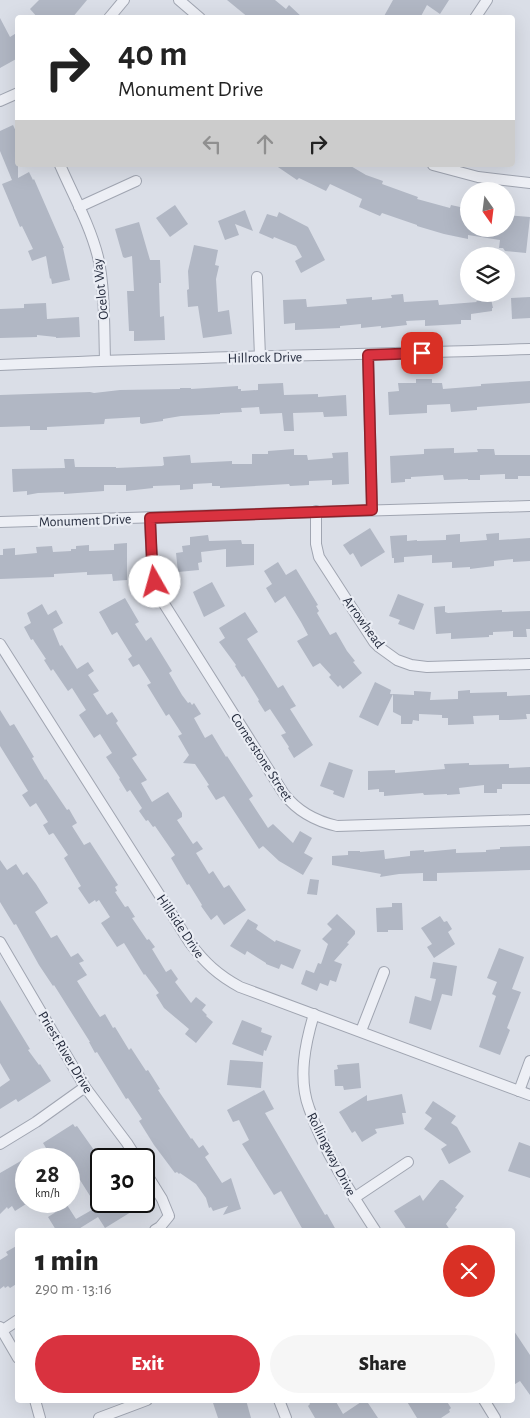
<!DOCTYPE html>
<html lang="en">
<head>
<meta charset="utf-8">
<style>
	body { margin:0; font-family:"Alegreya Sans",sans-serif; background:#f6f6f6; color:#222; height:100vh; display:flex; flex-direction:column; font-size:19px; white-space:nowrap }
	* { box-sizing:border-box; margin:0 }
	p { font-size:16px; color:#767676 }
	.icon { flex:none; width:28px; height:28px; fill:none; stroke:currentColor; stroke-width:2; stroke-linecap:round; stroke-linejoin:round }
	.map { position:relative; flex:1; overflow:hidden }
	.sheet { position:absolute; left:15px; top:1228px; width:500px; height:175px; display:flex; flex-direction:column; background:#fff; border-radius:5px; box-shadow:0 5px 20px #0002 }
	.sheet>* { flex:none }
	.guide { position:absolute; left:15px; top:15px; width:500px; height:152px; border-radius:5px; box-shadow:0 5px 20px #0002; background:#fff; color:#222; overflow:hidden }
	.needle { width:32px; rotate:166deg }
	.buttons { position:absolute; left:460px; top:182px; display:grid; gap:10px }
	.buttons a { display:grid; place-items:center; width:55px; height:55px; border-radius:50%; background:#fff; box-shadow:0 5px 20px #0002; font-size:25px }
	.speed { position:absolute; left:15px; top:1148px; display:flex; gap:10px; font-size:25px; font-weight:700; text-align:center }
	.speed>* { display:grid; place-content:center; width:65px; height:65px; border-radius:50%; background:#fff; box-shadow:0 5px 20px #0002; line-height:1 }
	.speed small { font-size:12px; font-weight:400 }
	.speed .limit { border:2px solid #111; border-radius:8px; background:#fff; color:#111 }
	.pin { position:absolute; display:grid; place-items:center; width:42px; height:42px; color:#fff; margin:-21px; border-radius:10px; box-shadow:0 2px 8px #0006 }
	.me { position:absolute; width:55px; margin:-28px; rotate:353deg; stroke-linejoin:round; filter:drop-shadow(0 0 4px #0008) }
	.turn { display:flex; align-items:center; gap:18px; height:105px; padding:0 20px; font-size:22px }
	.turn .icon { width:65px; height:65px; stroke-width:2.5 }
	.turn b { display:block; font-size:35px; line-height:42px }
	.lanes { display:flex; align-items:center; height:48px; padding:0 20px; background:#0003; justify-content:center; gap:25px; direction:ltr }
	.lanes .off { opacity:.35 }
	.round { display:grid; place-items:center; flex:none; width:52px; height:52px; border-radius:26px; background:#f6f6f6 }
	.head { display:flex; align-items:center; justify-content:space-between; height:85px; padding:0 20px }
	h1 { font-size:30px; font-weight:800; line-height:38px }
	.primary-button { display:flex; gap:10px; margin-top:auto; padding:10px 20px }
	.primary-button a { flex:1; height:58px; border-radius:30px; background:#d9323f; color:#fff; font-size:20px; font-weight:800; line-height:58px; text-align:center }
	.primary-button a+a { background:#f6f6f6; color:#222 }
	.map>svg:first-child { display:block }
</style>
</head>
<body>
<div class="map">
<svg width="530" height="1418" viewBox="0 0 530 1418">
	<rect width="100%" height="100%" fill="#dadee7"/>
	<!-- building -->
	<g fill="#b1b7c4">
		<polygon points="39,0 87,0 72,18 38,18 30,9"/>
		<polygon points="227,0 275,0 286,9 289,5 303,18 249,18"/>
		<polygon points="393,0 449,0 440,14 427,5 420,18 383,18"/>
		<polygon points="0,18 10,37 18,32 18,58 0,68"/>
		<polygon points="13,125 18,136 18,178 29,172 33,180 34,179 64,248 63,248 70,280 52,284 51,278 50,279 46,256 32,261 28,251 33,249 22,226 20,227 2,184 12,180 0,151 0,131"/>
		<polygon points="275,165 349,165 366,175 383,181 382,184 418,197 417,199 450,208 451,205 469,209 469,229 506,229 506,215 530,217 526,253 505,251 503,248 499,248 500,240 468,235 468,239 444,234 417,226 417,225 382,213 380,216 359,207 362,199 330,184 326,191 299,178 297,180"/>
		<polygon points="175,205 188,224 170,237 156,218"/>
		<polygon points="245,210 253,231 235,224 239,235 225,240 218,221"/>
		<polygon points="279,212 308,227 325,260 301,273 295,261 302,257 296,246 274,237 273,239 259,233 267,214 277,217"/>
		<polygon points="139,222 150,260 160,260 161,283 159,283 160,317 164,316 165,340 134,341 134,331 129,331 127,291 134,291 132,256 125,258 123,257 115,229"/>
		<polygon points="194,245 218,250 215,265 219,266 216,279 218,312 229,310 232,334 203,338 198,306 188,307 187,290 189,289 188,271"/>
		<polygon points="403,294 404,302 438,300 439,305 477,302 476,301 491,299 493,308 492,308 492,311 471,314 471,320 461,320 461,324 425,326 425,320 406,321 407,325 381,328 381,326 361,328 361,324 340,326 340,328 295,330 295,323 284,324 283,300 306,299 307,307 347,304 346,299 372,297 372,300 392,298 391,295"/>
		<polygon points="530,297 530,318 512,319 511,298"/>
		<polygon points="46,303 47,319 79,317 80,337 56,338 56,337 37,335 37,337 0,338 0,309 24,308 24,304"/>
		<polygon points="416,379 432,379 432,383 442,383 443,389 481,386 481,384 530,381 530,403 477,407 477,410 451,412 450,404 427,405 427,413 389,415 388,392 399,391 398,383 416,383"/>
		<polygon points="283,383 284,395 318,394 318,397 346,395 347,416 324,417 323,412 293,413 294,431 284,431 282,413 260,414 259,407 241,408 242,412 220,413 220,414 181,416 163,419 163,421 142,424 140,423 140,417 105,419 104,424 47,427 47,430 30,430 30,426 0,427 0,395 90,392 94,393 120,390 180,389 180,388 191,388 191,389 238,386 238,389 241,389 241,391 258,390 258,384"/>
		<polygon points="454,448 454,453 478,452 477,449 494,449 495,455 530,455 530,476 518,476 518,479 505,479 505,474 480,475 480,480 468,480 468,479 444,480 443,475 411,477 411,479 405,479 405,482 391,483 390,456 424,454 424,449"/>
		<polygon points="294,449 294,455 307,455 308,460 333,458 332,453 348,452 349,484 332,485 332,480 309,481 309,485 290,486 289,484 220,488 220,486 212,486 212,483 193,484 193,489 180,490 180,485 153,486 153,488 126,491 126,485 104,485 104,491 64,494 64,492 38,493 27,495 27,491 13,492 12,469 65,468 64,459 74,459 75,467 116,467 116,468 162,466 164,465 163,457 190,455 191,463 232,461 232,464 252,464 252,454 268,454 268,451"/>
		<polygon points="370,528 385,552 361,567 353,553 350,555 343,545"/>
		<polygon points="499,533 499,540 530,538 530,561 513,562 513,559 494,561 494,566 470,569 470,567 452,568 452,562 432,563 432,555 404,557 404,562 394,563 394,558 392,558 390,536 407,535 407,541 417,540 417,541 446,540 446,535 460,534 460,542 487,540 486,534"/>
		<polygon points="208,535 209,541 241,540 242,544 254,544 254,565 226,567 226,549 201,552 202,562 198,563 199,570 178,572 176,553 183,552 182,546 190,545 190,537"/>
		<polygon points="127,543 127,580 113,581 112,574 87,575 87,572 54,574 54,577 0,579 0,555 3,555 3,549 15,548 15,555 37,553 36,547 52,546 53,552 71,551 71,549 76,549 76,546 89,545 89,551 114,550 114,544"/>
		<polygon points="278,562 286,575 296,569 318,605 316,606 319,611 317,613 330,635 336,632 347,651 355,661 353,662 362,673 343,689 340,685 338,687 329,677 331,675 320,663 313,667 297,641 308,635 301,622 285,596 275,603 266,588 272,584 264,571"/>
		<polygon points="212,582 225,606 204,617 193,592"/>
		<polygon points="398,594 424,604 414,630 398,624 400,620 389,616"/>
		<polygon points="125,598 139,622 135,624 146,641 151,637 172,671 169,673 182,695 188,703 190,702 192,705 194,703 201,714 194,718 205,738 212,734 226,757 227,756 253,796 249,799 268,828 273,824 293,843 300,831 312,838 304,853 313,858 303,875 279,861 263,846 259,849 224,796 216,800 207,786 209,785 195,764 183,763 189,755 178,736 182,734 169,714 166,716 147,685 151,683 139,664 133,667 128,659 132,656 130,653 117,632 112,635 99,612"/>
		<polygon points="42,604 48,615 56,610 63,623 53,629 60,646 62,645 77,669 88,662 94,671 88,675 99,691 93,694 107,715 112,712 118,721 116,723 137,755 132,758 147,780 141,783 152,802 168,792 182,813 182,817 177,820 193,844 197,841 203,849 196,853 209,874 213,871 224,888 229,885 246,910 224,925 217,915 211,920 201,906 202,905 189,884 187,885 171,858 175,855 155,826 153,827 148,820 146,821 139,811 142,808 130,790 127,792 119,779 120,778 106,757 112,753 100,734 94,738 79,715 86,710 72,688 68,691 53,669 51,671 44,660 46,659 34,641 33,639 31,640 24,627 31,623 27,613"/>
		<polygon points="445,606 445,612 448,613 502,610 502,612 530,611 530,629 526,629 527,637 513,637 513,631 493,632 493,635 489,635 489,637 451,639 451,633 436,634 434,607"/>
		<polygon points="245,612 258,632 247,639 278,688 283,685 289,695 296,706 290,709 313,745 294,758 288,748 289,747 281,735 286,733 270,709 265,712 258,701 259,700 244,676 242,677 235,666 236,665 219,642 225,638 219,628"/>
		<polygon points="375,682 391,690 390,694 393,694 378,726 359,717"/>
		<polygon points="470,690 470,693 507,692 507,696 530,695 530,714 526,714 527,719 509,720 499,720 499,715 473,716 474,724 448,725 448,718 442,718 442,715 419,714 419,721 413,720 412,724 401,724 401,716 393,712 393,694 414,695 414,691 431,692 430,700 458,699 458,691"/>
		<polygon points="0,710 10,726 14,724 34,757 32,758 45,780 46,779 67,810 69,809 77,823 72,826 84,845 90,842 118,885 115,887 117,891 115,892 125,907 128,906 135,917 132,918 147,940 149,939 155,947 152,949 166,972 171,969 178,979 175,982 191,1003 196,997 206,1005 202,1010 207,1015 206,1016 213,1022 196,1043 185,1034 189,1029 164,1008 156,995 159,993 145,974 144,975 124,943 117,947 101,923 110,917 99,900 96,902 95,900 89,904 78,888 81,886 64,858 68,855 54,834 53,833 49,835 43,825 48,822 36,803 30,807 22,795 28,791 0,746"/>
		<polygon points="329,762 353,770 344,798 333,794 334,791 320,786"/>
		<polygon points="469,763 469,765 509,764 509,768 530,767 530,784 502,784 502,789 497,789 497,793 484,793 484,785 459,788 460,794 447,795 447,794 424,795 423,793 384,796 384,792 379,792 379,789 368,790 368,771 395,770 395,773 445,769 444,764"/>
		<polygon points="530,846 530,870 437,873 437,881 423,881 423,873 399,874 380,877 381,874 332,865 332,856 348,855 348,851 360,851 360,852 384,850 385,859 410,856 410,851 424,850 424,852 456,849 456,853 486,852 486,850 500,849 500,847"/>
		<polygon points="0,860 7,870 16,864 23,875 27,872 36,884 48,903 35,912 51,938 57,935 71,957 78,953 84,961 79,963 87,975 77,981 94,1008 100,1017 105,1014 113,1028 115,1027 129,1050 131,1048 146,1071 148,1070 160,1089 158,1090 191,1139 192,1138 199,1148 203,1145 209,1154 205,1157 222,1183 231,1178 241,1209 223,1215 228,1206 213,1211 211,1207 209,1208 206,1198 196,1184 180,1173 179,1174 177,1172 175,1173 154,1145 139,1121 142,1119 128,1098 126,1099 97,1052 95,1053 89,1042 90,1042 54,985 53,986 39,965 16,924 14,925 0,902"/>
		<polygon points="310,879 319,880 317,895 307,894"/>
		<polygon points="392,903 402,903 403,930 388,930 388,932 377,932 376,908 392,907"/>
		<polygon points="337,914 355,931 355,934 347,943 349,944 334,961 342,964 336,982 330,980 328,986 320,983 317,991 301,984 306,970 314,973 318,963 321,964 328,944 322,939 332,929 327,924"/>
		<polygon points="440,916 444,922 447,921 452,929 448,932 455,944 434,958 427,947 432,944 421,928"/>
		<polygon points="248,919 258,925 256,929 275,942 276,940 301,950 293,969 281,964 279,969 266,964 266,963 247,951 245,955 230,946"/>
		<polygon points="499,948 524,957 512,989 521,992 507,1028 510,1030 500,1055 479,1047 496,996 492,994 497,982 487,978"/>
		<polygon points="433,962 457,966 452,996 442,994 431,1030 409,1023 415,996 431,1001 436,979 430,978"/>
		<polygon points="0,1000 30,1049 28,1050 39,1065 40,1064 51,1081 18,1102 16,1099 0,1109 0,1087 10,1080 0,1063"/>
		<polygon points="242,1020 262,1028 261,1032 272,1036 266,1051 264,1050 263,1056 232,1044"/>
		<polygon points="230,1060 263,1062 261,1088 227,1085"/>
		<polygon points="359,1063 361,1088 344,1090 343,1086 335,1086 334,1070 338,1069 337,1065"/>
		<polygon points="264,1090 274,1109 265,1113 325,1215 327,1214 336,1230 303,1230 281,1191 274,1195 242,1144 249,1140 239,1120 233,1122 227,1110"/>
		<polygon points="402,1094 406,1113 402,1113 404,1124 375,1129 377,1133 362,1142 355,1131 352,1133 339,1112 367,1095 367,1101"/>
		<polygon points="433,1101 456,1116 451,1123 457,1127 471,1152 449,1164 441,1149 447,1145 424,1129 432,1118 425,1113"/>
		<polygon points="73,1124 75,1127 77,1126 101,1160 101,1201 125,1201 131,1212 105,1228 98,1217 77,1230 56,1230 48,1217 67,1205 76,1219 97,1207 80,1180 69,1187 69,1159 59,1159 53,1150 49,1153 43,1143"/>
		<polygon points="519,1142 530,1146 530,1178 508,1171"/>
		<polygon points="26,1158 26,1204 15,1211 12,1206 8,1209 7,1207 0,1214 0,1173"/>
		<polygon points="440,1180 443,1180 464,1196 455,1208 457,1209 446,1224 450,1230 407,1230 394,1211 420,1195 423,1201"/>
		<polygon points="18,1245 18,1283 10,1288 8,1286 5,1288 4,1286 0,1289 0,1260 8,1255 6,1252"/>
		<polygon points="512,1328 530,1355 530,1395 520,1381 512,1386"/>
		<polygon points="212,1400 246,1400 251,1418 218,1418"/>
		<polygon points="308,1400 335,1400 343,1414 364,1400 366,1400 378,1418 315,1418 308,1406 310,1404"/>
		<polygon points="406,1400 446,1400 451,1408 449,1410 450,1412 441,1418 417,1418"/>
	</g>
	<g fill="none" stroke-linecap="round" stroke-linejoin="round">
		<!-- street casing -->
		<g stroke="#a0a5b1" stroke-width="12">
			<g id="street">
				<polyline points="179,0 200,18"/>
				<polyline points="109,18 124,0"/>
				<polyline points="475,18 487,0"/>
				<polyline points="0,101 18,93"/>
				<path d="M60,165C73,195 90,225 98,257C105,288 104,328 105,360"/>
				<polyline points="433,165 478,177 530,183"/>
				<polyline points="79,207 136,181"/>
				<polyline points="257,277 260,357"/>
				<polyline points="368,355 372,509"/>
				<path d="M0,365C177,357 353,355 530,349"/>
				<polyline points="316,511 316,544 319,557 374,642 379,647 397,660 411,665 427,667 530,664"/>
				<path d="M150,518C151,546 151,573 161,599L284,794C298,812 315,821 337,826L530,820"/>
				<path d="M0,522C177,517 353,510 530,506"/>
				<path d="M0,644L190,943C205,963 218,975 240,987L530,1095"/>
				<polyline points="0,942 85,1087 127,1143 137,1159"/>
				<path d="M314,1014C305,1044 298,1078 309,1108C323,1150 351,1193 375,1230"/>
				<polyline points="361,1031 384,972"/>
				<polyline points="519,1091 530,1061"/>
				<polyline points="0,1144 36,1122 85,1087"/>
				<polyline points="144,1170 162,1199 169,1216 160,1227 155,1230"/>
				<polyline points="354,1198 408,1162"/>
				<polyline points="0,1327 18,1358"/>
				<polyline points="3,1330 18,1320"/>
				<polyline points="35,1400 40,1418"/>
				<polyline points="279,1400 286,1418"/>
				<polyline points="484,1400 495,1418"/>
				<polyline points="99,1418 147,1400"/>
			</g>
		</g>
		<!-- street -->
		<use href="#street" stroke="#edeff5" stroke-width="10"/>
	</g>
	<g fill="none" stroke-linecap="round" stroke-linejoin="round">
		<!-- route casing -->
		<g stroke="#8d2029" stroke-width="12">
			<polyline id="route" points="155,582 152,562 150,518 372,510 368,355 422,353"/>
		</g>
		<!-- route -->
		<use href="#route" stroke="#d9323f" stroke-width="9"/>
	</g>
	<g text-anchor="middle" stroke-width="4.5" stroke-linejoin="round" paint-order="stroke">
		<!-- street labels -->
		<g font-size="14" fill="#242b3d" stroke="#eaedf4">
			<text transform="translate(100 289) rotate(-96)" y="5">Ocelot Way</text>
			<text transform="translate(265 357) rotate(-1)" y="5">Hillrock Drive</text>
			<text transform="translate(85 520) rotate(-2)" y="5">Monument Drive</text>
			<text transform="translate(364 622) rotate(54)" y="5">Arrowhead</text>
			<text transform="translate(262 757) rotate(57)" y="5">Cornerstone Street</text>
			<text transform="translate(181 926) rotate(56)" y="5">Hillside Drive</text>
			<text transform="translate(66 1052) rotate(59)" y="5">Priest River Drive</text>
			<text transform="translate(332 1154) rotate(63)" y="5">Rollingway Drive</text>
		</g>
	</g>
</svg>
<div class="buttons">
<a><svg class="needle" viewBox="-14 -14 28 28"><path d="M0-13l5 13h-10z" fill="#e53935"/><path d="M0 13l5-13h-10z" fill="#767676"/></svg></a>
<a><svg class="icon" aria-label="layers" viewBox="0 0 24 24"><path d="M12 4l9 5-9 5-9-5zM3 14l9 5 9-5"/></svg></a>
</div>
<div class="speed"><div>28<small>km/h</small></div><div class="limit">30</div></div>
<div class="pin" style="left:422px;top:353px;background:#d93025"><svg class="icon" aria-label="arrive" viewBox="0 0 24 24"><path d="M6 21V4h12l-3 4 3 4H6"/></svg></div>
<svg class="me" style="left:155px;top:582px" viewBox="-20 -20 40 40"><circle r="19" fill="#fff"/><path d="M0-13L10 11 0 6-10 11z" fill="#d9323f"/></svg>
<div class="guide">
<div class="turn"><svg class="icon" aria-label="right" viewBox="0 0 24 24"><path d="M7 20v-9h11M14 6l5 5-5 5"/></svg><div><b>40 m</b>Monument Drive</div></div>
<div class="lanes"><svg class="icon off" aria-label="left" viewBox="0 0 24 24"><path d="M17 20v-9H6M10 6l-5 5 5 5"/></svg><svg class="icon off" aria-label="ahead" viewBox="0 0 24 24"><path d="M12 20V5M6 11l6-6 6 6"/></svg><svg class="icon" aria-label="right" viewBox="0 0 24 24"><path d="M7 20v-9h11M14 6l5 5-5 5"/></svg></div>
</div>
<section class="sheet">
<div class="head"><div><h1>1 min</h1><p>290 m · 13:16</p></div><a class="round" style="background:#d93025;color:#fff"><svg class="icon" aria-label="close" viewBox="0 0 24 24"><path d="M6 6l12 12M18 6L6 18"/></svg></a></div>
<div class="primary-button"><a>Exit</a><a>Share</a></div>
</section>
</div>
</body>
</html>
